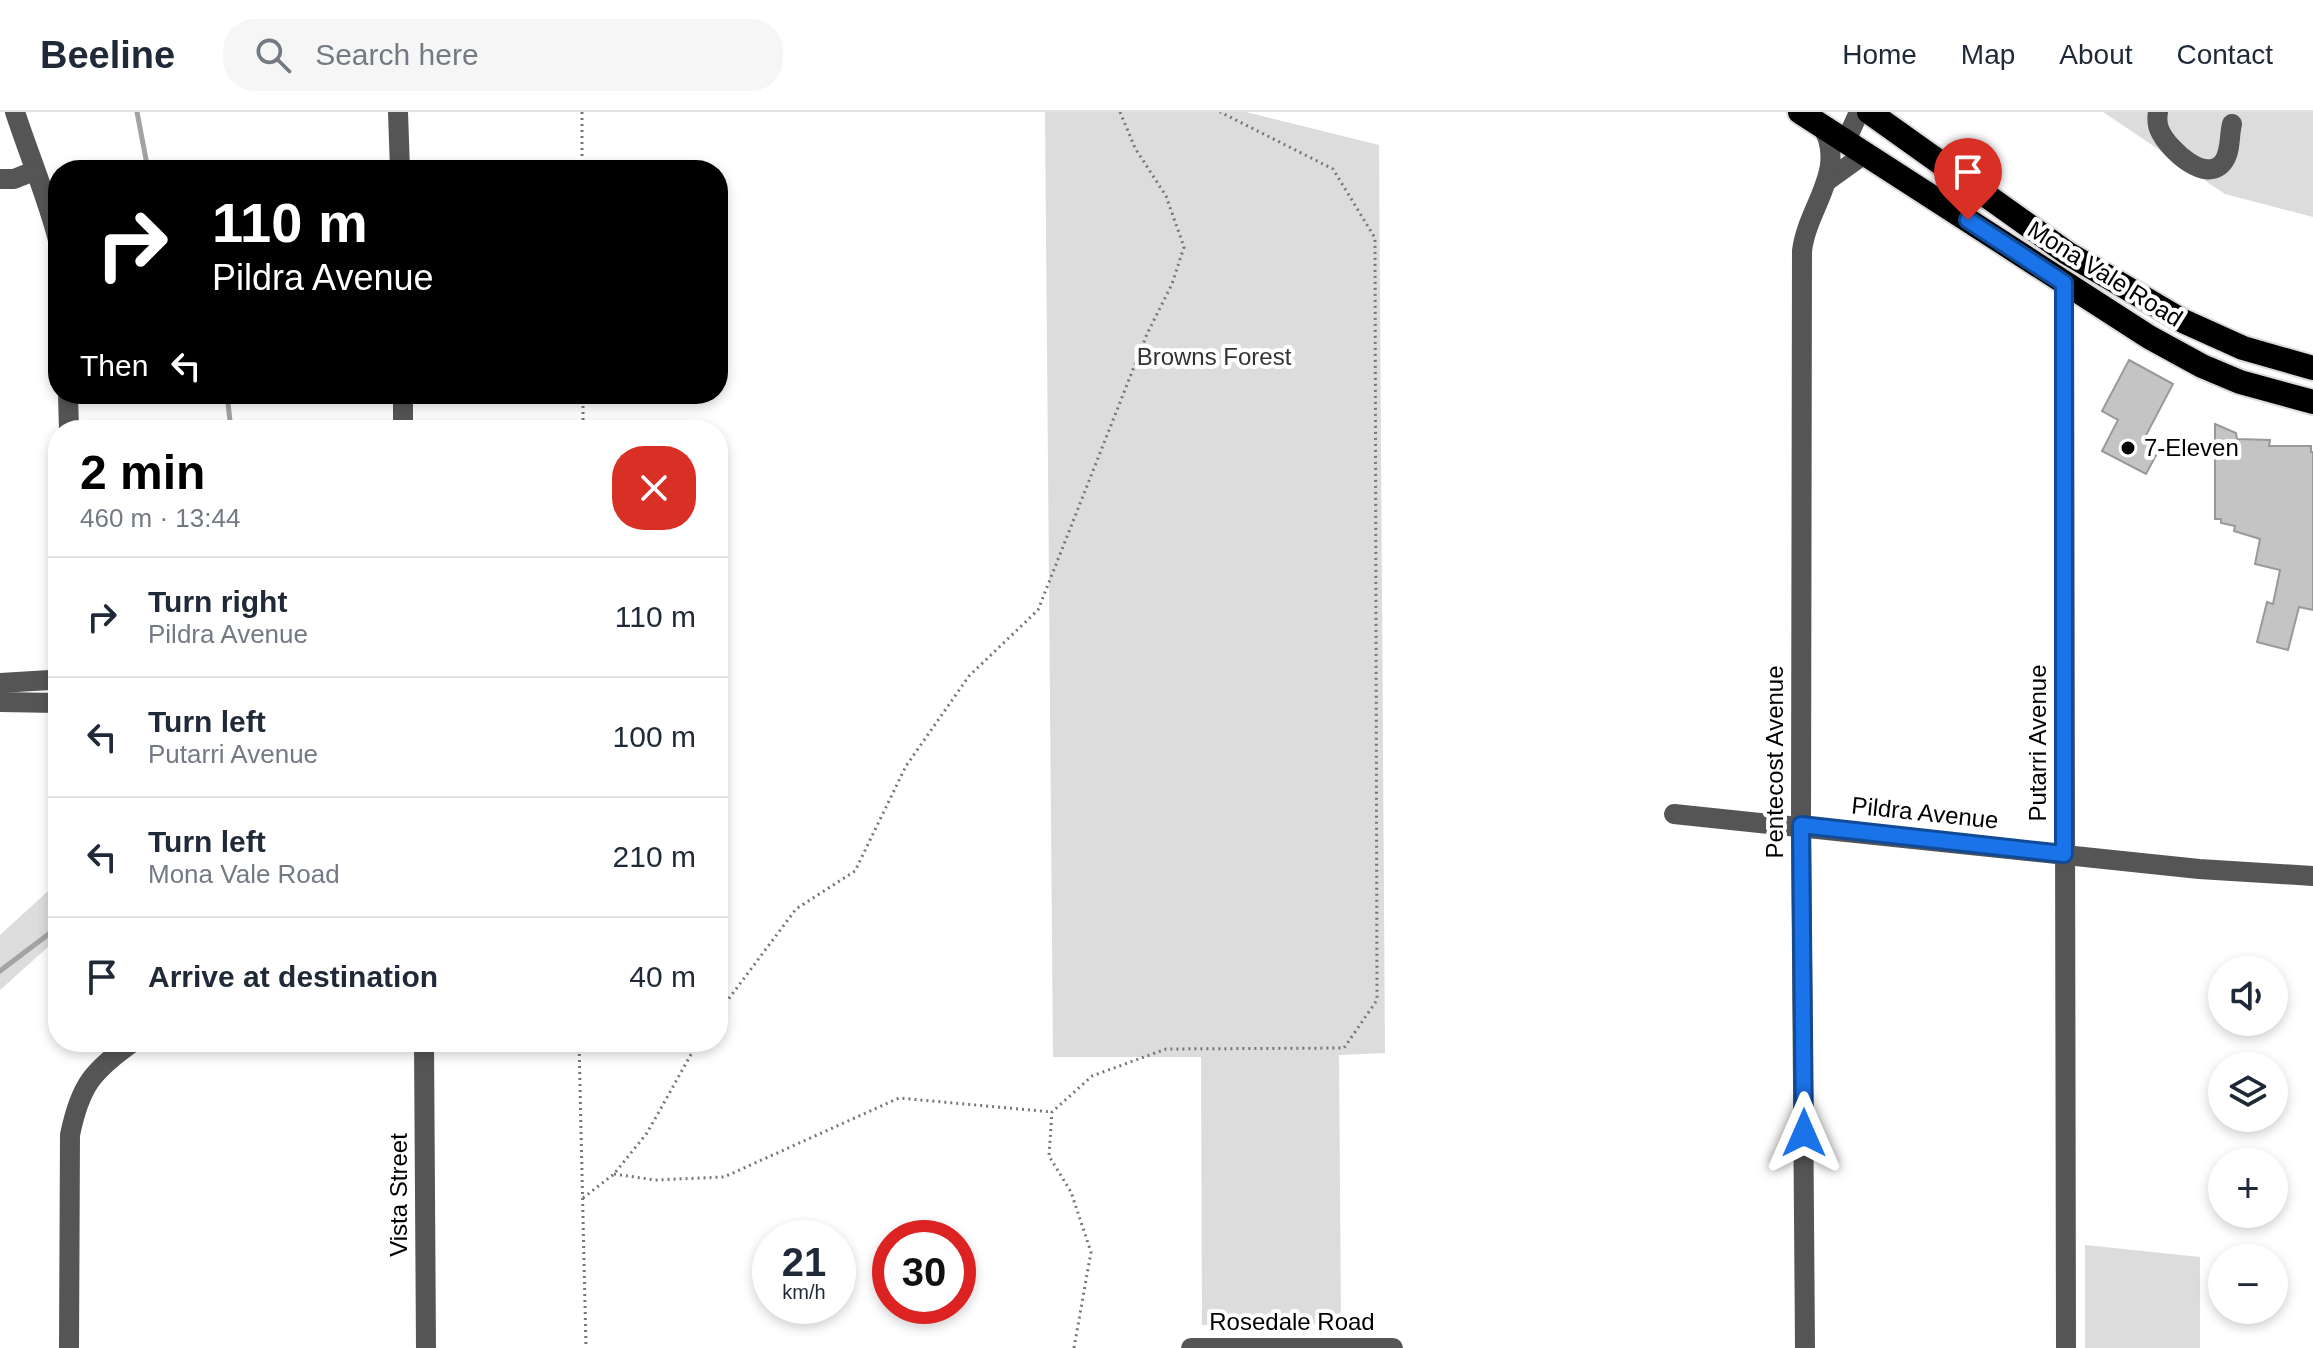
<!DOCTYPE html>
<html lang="en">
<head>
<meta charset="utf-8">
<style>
	body { margin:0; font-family:Helvetica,sans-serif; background:#f6f6f7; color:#1f2937; height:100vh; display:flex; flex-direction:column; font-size:30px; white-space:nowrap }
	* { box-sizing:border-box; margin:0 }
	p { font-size:26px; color:#747a83 }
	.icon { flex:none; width:44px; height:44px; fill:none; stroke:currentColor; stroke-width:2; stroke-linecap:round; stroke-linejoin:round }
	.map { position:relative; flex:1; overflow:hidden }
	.sheet { position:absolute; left:48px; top:308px; width:680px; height:632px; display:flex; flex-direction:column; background:#fff; border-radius:32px; box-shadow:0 4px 12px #0003 }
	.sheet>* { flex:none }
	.guide { position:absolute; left:48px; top:48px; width:680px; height:244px; border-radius:32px; box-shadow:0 4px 12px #0003; background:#000; color:#fff; overflow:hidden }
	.fabs { position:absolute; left:2208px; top:844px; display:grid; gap:16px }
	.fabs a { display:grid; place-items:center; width:80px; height:80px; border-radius:50%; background:#fff; box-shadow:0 4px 12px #0003; font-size:40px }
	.speed { position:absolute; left:752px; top:1108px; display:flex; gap:16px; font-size:40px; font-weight:700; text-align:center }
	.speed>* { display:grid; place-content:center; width:104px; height:104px; border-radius:50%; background:#fff; box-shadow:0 4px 12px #0003; line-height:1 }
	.speed small { font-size:20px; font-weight:400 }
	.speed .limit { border:12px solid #d22; background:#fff; color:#111 }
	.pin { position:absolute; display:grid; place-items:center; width:68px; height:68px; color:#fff; margin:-82px -34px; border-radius:50% 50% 50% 0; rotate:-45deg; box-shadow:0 0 8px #0007 }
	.pin .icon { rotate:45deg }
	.me { position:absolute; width:88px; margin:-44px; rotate:0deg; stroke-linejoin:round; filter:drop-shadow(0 0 6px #0008) }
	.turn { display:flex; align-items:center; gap:28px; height:168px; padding:0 32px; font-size:36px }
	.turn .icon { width:104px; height:104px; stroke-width:2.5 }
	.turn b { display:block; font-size:56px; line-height:68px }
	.then { display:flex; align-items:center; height:76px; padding:0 32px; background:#0003; gap:16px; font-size:30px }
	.round { display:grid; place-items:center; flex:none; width:84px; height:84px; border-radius:32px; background:#f6f6f7 }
	.head { display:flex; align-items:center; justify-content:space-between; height:136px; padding:0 32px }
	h1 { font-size:48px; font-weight:700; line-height:60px; color:#000 }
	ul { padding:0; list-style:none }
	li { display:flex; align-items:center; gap:24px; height:120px; padding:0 32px; border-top:2px solid #e0e1e3 }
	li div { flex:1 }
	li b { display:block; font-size:30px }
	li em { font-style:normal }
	header { display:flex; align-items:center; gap:48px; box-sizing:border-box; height:112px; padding:0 40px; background:#fff; border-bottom:2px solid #e0e1e3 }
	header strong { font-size:38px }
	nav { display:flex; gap:44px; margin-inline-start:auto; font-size:28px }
	.search { width:560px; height:72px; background:#f6f6f7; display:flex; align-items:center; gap:20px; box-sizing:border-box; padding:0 28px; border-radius:32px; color:#747a83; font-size:30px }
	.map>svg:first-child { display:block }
</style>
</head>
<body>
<header>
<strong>Beeline</strong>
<div class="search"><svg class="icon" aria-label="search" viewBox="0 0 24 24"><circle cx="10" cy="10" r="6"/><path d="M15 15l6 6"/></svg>Search here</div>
<nav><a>Home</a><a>Map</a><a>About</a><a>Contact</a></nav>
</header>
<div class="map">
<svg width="2313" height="1236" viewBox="0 0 2313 1236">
	<rect width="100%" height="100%" fill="#fff"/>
	<!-- green -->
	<g fill="#dcdcdc">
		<polygon points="1045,0 1246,0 1379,33 1385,941 1339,943 1341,1212 1202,1213 1201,945 1053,945"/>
		<polygon points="2103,0 2313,0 2313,105 2225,82"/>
		<polygon points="58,770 58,826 0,878 0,823"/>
		<polygon points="2085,1133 2200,1145 2200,1236 2085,1236"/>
	</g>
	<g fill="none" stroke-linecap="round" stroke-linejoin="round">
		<!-- stream -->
		<g stroke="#a3a3a3" stroke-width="5">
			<polyline points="137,0 148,58"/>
			<polyline points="227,282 231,318"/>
			<polyline points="0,859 58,815"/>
		</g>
	</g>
	<!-- building -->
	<g fill="#c4c4c4" stroke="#999" stroke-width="2">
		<polygon points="2129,248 2173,272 2144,327 2160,336 2146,362 2102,339 2118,308 2102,299"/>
		<polygon points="2215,312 2236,321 2237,327 2270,328 2269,334 2311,334 2311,340 2313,340 2313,498 2299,495 2288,538 2257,530 2267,490 2273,492 2280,458 2255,452 2260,427 2234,419 2235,414 2221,411 2221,407 2215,407"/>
	</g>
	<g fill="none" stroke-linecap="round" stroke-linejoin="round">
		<!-- highway casing -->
		<g stroke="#dbdbdb" stroke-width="28">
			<g id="highway">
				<polyline points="1800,0 2149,225 2202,254 2240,270 2313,290"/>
				<polyline points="1869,0 2067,141 2183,209 2243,236 2313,256"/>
			</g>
		</g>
		<!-- path -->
		<g stroke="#777" stroke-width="3" stroke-dasharray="2 4" stroke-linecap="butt">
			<polyline points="582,0 582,58"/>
			<polyline points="583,282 583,318"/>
			<polyline points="718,901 796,797 855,759 906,654 969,564 1038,498 1147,222 1172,172 1184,135 1166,84 1135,36 1120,0"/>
			<polyline points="579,930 586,1236"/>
			<polyline points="614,1062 655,1068 724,1065 899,986 1052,1000"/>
			<polyline points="583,1086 614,1062 647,1021 698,930"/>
			<polyline points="1074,1236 1091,1140 1071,1080 1049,1044 1052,1000 1092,964 1166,937 1344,936 1377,888 1375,126 1333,57 1220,0"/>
		</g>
		<!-- minor -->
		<g stroke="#555" stroke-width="20">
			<path d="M15,0C29,43 47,85 58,128"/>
			<polyline points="398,0 400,58"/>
			<path d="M2158,0C2157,6 2157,13 2160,19C2168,37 2207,74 2224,49C2231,39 2229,23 2232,12"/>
			<polyline points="1846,29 1859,0"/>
			<polyline points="0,67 14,67 34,59"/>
			<polyline points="1827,69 1866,41"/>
			<polyline points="2064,171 2066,1236"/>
			<polyline points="68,282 69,318"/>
			<polyline points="403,318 403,282"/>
			<polyline points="0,571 50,568 58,564"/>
			<polyline points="0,590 58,591"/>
			<polyline points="1674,702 2199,757 2313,764"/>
			<polyline points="424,930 426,1236"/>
			<path d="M69,1236L70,1023C80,974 92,959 133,930"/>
			<polyline points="1191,1236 1393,1236"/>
			<path d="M1805,1236L1801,713L1802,139C1807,95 1848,58 1822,14"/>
		</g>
		<!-- highway -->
		<use href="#highway" stroke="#000" stroke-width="24"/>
	</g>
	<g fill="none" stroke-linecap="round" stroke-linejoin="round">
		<!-- route casing -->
		<g stroke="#114b97" stroke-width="20">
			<polyline id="route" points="1804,1021 1801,713 2064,742 2064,171 1968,108"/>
		</g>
		<!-- route -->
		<use href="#route" stroke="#1a73e8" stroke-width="14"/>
	</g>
	<!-- markers -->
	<circle fill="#000" stroke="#fff" stroke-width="3" cx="2128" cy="336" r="8"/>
	<g text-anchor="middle" stroke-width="8" stroke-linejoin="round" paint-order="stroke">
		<!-- street labels -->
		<g font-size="24" fill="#000" stroke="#fff">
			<text transform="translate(2105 162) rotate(32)" y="8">Mona Vale Road</text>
			<text transform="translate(2038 631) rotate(-90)" y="8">Putarri Avenue</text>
			<text transform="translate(1775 650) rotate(-90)" y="8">Pentecost Avenue</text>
			<text transform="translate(1925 701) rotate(6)" y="8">Pildra Avenue</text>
			<text transform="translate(399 1083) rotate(-90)" y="8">Vista Street</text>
			<text x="1292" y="1218">Rosedale Road</text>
		</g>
		<!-- park labels -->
		<g font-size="24" fill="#333" stroke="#fff">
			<text x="1214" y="253">Browns Forest</text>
		</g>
		<!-- poi labels -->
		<g font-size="24" fill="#000" stroke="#fff" text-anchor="start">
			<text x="2144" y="344">7-Eleven</text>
		</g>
	</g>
</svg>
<div class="fabs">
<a><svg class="icon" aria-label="sound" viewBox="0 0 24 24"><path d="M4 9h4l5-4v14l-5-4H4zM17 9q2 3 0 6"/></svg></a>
<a><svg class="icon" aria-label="layers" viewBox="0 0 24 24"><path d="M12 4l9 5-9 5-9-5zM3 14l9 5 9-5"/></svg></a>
<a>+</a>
<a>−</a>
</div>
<div class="speed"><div>21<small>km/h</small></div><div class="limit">30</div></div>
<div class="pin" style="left:1968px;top:108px;background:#d93025"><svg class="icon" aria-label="arrive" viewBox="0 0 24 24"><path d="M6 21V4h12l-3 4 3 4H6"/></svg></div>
<svg class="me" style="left:1804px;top:1021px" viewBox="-20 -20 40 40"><path d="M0-17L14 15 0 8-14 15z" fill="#1a73e8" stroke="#fff" stroke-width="4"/></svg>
<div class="guide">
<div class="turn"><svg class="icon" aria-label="right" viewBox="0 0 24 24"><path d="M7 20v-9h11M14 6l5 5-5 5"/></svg><div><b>110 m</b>Pildra Avenue</div></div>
<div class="then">Then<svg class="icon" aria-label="left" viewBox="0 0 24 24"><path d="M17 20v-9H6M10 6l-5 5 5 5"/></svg></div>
</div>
<section class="sheet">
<div class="head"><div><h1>2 min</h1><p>460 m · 13:44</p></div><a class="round" style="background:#d93025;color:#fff"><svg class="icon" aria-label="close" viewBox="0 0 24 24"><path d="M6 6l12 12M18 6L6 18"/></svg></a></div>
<ul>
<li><svg class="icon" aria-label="right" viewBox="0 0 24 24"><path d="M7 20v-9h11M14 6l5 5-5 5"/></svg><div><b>Turn right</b><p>Pildra Avenue</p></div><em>110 m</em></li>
<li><svg class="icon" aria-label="left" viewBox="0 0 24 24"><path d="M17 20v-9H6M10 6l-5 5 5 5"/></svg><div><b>Turn left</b><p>Putarri Avenue</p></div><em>100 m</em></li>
<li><svg class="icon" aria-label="left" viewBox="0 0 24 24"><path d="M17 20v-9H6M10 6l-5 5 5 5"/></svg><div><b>Turn left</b><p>Mona Vale Road</p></div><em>210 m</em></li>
<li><svg class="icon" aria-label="arrive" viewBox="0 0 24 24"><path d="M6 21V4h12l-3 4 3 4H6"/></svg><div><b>Arrive at destination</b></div><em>40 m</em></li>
</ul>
</section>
</div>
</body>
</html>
